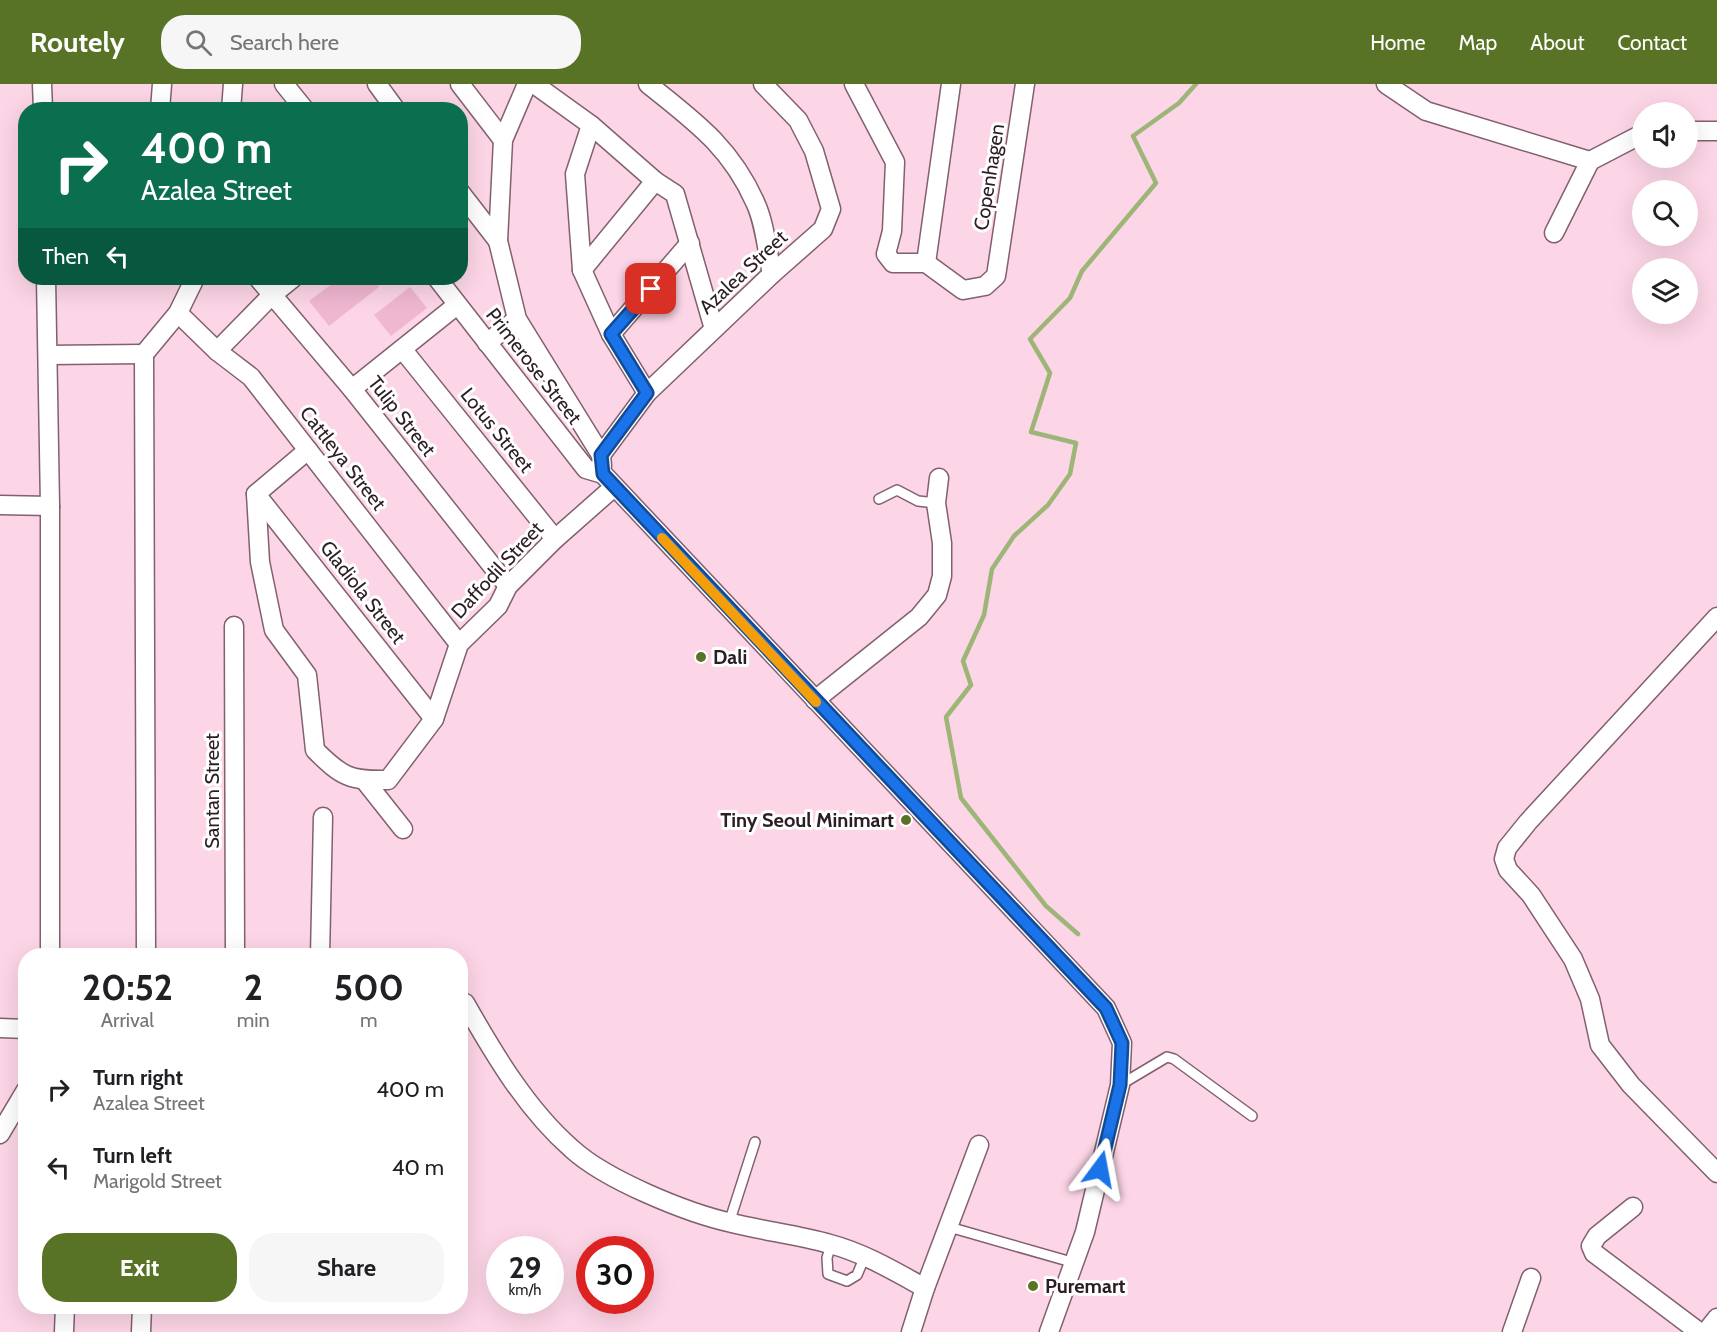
<!DOCTYPE html>
<html lang="en">
<head>
<meta charset="utf-8">
<style>
	body { margin:0; font-family:Cabin,sans-serif; background:#f6f6f6; color:#202124; height:100vh; display:flex; flex-direction:column; font-size:22px; white-space:nowrap }
	* { box-sizing:border-box; margin:0 }
	p { font-size:20px; color:#757577 }
	.icon { flex:none; width:33px; height:33px; fill:none; stroke:currentColor; stroke-width:2; stroke-linecap:round; stroke-linejoin:round }
	.map { position:relative; flex:1; overflow:hidden }
	.side { position:absolute; left:18px; top:864px; width:450px; height:366px; display:flex; flex-direction:column; background:#fff; border-radius:24px; box-shadow:0 6px 24px #0002 }
	.side>* { flex:none }
	.top-card { position:absolute; left:18px; top:18px; width:450px; height:183px; border-radius:24px; box-shadow:0 6px 24px #0002; background:#0b6e4f; color:#fff; overflow:hidden }
	.buttons { position:absolute; left:1632px; top:18px; display:grid; gap:12px }
	.buttons a { display:grid; place-items:center; width:66px; height:66px; border-radius:50%; background:#fff; box-shadow:0 6px 24px #0002; font-size:30px }
	.speed { position:absolute; left:486px; top:1152px; display:flex; gap:12px; font-size:30px; font-weight:700; text-align:center }
	.speed>* { display:grid; place-content:center; width:78px; height:78px; border-radius:50%; background:#fff; box-shadow:0 6px 24px #0002; line-height:1 }
	.speed small { font-size:15px; font-weight:400 }
	.speed .limit { border:9px solid #d22; background:#fff; color:#111 }
	.pin { position:absolute; display:grid; place-items:center; width:51px; height:51px; color:#fff; margin:-26px; border-radius:12px; box-shadow:0 3px 9px #0006 }
	.me { position:absolute; width:66px; margin:-33px; rotate:13deg; stroke-linejoin:round; filter:drop-shadow(0 0 4px #0008) }
	.turn { display:flex; align-items:center; gap:21px; height:126px; padding:0 24px; font-size:27px }
	.turn .icon { width:78px; height:78px; stroke-width:2.5 }
	.turn b { display:block; font-size:42px; line-height:51px }
	.then { display:flex; align-items:center; height:57px; padding:0 24px; background:#0003; gap:12px; font-size:22px }
	.eta { display:flex; justify-content:space-evenly; align-items:center; height:102px; text-align:center }
	.eta b { font-size:36px; font-weight:700; line-height:42px }
	.primary-button { display:flex; gap:12px; margin-top:auto; padding:12px 24px }
	.primary-button a { flex:1; height:69px; border-radius:24px; background:#597326; color:#fff; font-size:24px; font-weight:700; line-height:69px; text-align:center }
	.primary-button a+a { background:#f6f6f6; color:#202124 }
	ul { padding:0; list-style:none }
	li { display:flex; align-items:center; gap:18px; height:78px; padding:0 24px }
	li div { flex:1 }
	li b { display:block; font-size:22px }
	li em { font-style:normal }
	header { display:flex; align-items:center; gap:36px; box-sizing:border-box; height:84px; padding:0 30px; background:#597326; color:#fff }
	header strong { font-size:28px }
	nav { display:flex; gap:33px; margin-inline-start:auto; font-size:21px }
	.search { width:420px; height:54px; background:#f6f6f6; display:flex; align-items:center; gap:15px; box-sizing:border-box; padding:0 21px; border-radius:24px; color:#757577; font-size:22px }
	.map>svg:first-child { display:block }
</style>
</head>
<body>
<header>
<strong>Routely</strong>
<div class="search"><svg class="icon" aria-label="search" viewBox="0 0 24 24"><circle cx="10" cy="10" r="6"/><path d="M15 15l6 6"/></svg>Search here</div>
<nav><a>Home</a><a>Map</a><a>About</a><a>Contact</a></nav>
</header>
<div class="map">
<svg width="1717" height="1248" viewBox="0 0 1717 1248">
	<rect width="100%" height="100%" fill="#fcd5e6"/>
	<!-- green -->
	<g fill="#f0b7d1">
		<polygon points="340,194 372,194 379,203 329,242 309,217"/>
		<polygon points="410,203 427,224 391,252 374,231"/>
	</g>
	<g fill="none" stroke-linecap="round" stroke-linejoin="round">
		<!-- stream -->
		<polyline stroke="#9db678" stroke-width="4.5" points="1078,850 1046,822 961,714 946,633 971,601 963,577 984,531 992,485 1014,452 1048,421 1070,390 1076,359 1031,348 1050,289 1030,255 1070,214 1082,187 1156,99 1133,52 1179,19 1196,0"/>
		<!-- service casing -->
		<g stroke="#82606f" stroke-width="12">
			<g id="service">
				<polyline points="879,415 897,406 918,417 936,419"/>
				<polyline points="1120,1001 1167,973 1174,975 1252,1032"/>
				<polyline points="729,1139 755,1058"/>
				<polyline points="949,1143 1075,1179"/>
				<polyline points="831,1160 827,1174 828,1190 847,1197 857,1191 865,1172"/>
			</g>
		</g>
		<!-- minor casing -->
		<g stroke="#82606f" stroke-width="21">
			<g id="minor">
				<polyline points="42,0 43,26"/>
				<polyline points="284,0 305,26"/>
				<polyline points="377,0 396,26"/>
				<polyline points="460,0 503,56"/>
				<polyline points="527,0 503,56 498,157 517,235 601,371 602,382"/>
				<polyline points="534,0 591,41 655,97 675,110 714,245"/>
				<path d="M648,0C694,37 730,62 755,118C765,139 767,167 772,190"/>
				<polyline points="854,0 895,78 892,147 886,170 893,179 926,179 963,206 985,202 996,192 1025,0"/>
				<polyline points="1386,0 1426,27 1590,77"/>
				<polyline points="160,26 162,0"/>
				<polyline points="231,26 233,0"/>
				<polyline points="591,41 575,90 582,186 611,250 647,309"/>
				<polyline points="1688,47 1717,47"/>
				<polyline points="460,108 498,157"/>
				<polyline points="1554,149 1590,77 1642,50"/>
				<polyline points="926,179 951,0"/>
				<polyline points="582,186 655,97"/>
				<polyline points="46,194 50,422 50,872"/>
				<polyline points="258,194 352,305 508,502"/>
				<polyline points="437,194 586,385 603,390"/>
				<polyline points="178,229 217,267 251,293 459,560"/>
				<polyline points="611,250 690,159"/>
				<polyline points="487,259 517,235"/>
				<polyline points="403,266 555,455"/>
				<polyline points="217,267 272,211 293,194"/>
				<polyline points="144,270 146,872"/>
				<polyline points="144,270 178,229 195,194"/>
				<polyline points="48,271 144,270"/>
				<polyline points="352,305 457,221"/>
				<path d="M308,366L256,410L260,478L274,546L307,591L315,666C342,693 350,697 388,696L434,635L459,560L498,522L508,502L555,455L614,403"/>
				<polyline points="601,371 647,309 772,190 823,145 831,125 814,67 798,36 763,0"/>
				<polyline points="603,390 1106,924 1122,959 1120,1001 1085,1148 1049,1248"/>
				<polyline points="256,410 434,635"/>
				<polyline points="0,421 50,422"/>
				<polyline points="1717,533 1528,738 1507,764 1504,775 1508,786 1531,811 1573,875 1590,915 1600,961 1631,1001 1717,1089"/>
				<polyline points="234,542 235,872"/>
				<polyline points="815,616 919,533 937,511 942,492 942,459 936,419 939,394"/>
				<polyline points="365,697 403,745"/>
				<polyline points="320,872 323,733"/>
				<path d="M465,919C494,970 527,1026 572,1065C606,1096 687,1129 732,1139C764,1147 798,1151 830,1160C864,1169 894,1187 925,1204L911,1248"/>
				<polyline points="0,944 26,945"/>
				<polyline points="0,1050 26,1006"/>
				<polyline points="1633,1123 1597,1152 1591,1162 1594,1169 1699,1248"/>
				<polyline points="925,1204 979,1061"/>
				<polyline points="64,1248 65,1222"/>
				<polyline points="141,1248 142,1222"/>
				<polyline points="1512,1248 1531,1194"/>
				<polyline points="1706,1248 1717,1234"/>
			</g>
		</g>
		<!-- service -->
		<use href="#service" stroke="#fff" stroke-width="9"/>
		<!-- minor -->
		<use href="#minor" stroke="#fff" stroke-width="18"/>
	</g>
	<g fill="none" stroke-linecap="round" stroke-linejoin="round">
		<!-- route casing -->
		<g stroke="#114b97" stroke-width="15">
			<polyline id="route" points="651,205 611,250 647,309 601,371 603,390 1106,924 1122,959 1120,1001 1100,1085"/>
		</g>
		<!-- route -->
		<use href="#route" stroke="#1a73e8" stroke-width="10"/>
		<!-- slow -->
		<polyline stroke="#f59e0b" stroke-width="10" points="662,454 816,618"/>
	</g>
	<!-- markers -->
	<g fill="#597326" stroke="#fff" stroke-width="2">
		<circle cx="701" cy="573" r="6"/>
		<circle cx="906" cy="736" r="6"/>
		<circle cx="1033" cy="1202" r="6"/>
	</g>
	<g text-anchor="middle" stroke-width="6" stroke-linejoin="round" paint-order="stroke">
		<!-- street labels -->
		<g font-size="20" fill="#2c1e25" stroke="#fff">
			<text transform="translate(989 93) rotate(-81)" y="7">Copenhagen</text>
			<text transform="translate(743 188) rotate(-43)" y="7">Azalea Street</text>
			<text transform="translate(534 282) rotate(52)" y="7">Primerose Street</text>
			<text transform="translate(402 332) rotate(52)" y="7">Tulip Street</text>
			<text transform="translate(497 346) rotate(51)" y="7">Lotus Street</text>
			<text transform="translate(343 374) rotate(52)" y="7">Cattleya Street</text>
			<text transform="translate(497 486) rotate(-47)" y="7">Daffodil Street</text>
			<text transform="translate(363 508) rotate(52)" y="7">Gladiola Street</text>
			<text transform="translate(212 707) rotate(-90)" y="7">Santan Street</text>
		</g>
		<!-- poi labels -->
		<g font-size="20" font-weight="bold" fill="#2c1e25" stroke="#fff" text-anchor="start">
			<text x="713" y="580">Dali</text>
			<text x="894" y="743" text-anchor="end">Tiny Seoul Minimart</text>
			<text x="1045" y="1209">Puremart</text>
		</g>
	</g>
</svg>
<div class="buttons">
<a><svg class="icon" aria-label="sound" viewBox="0 0 24 24"><path d="M4 9h4l5-4v14l-5-4H4zM17 9q2 3 0 6"/></svg></a>
<a><svg class="icon" aria-label="search" viewBox="0 0 24 24"><circle cx="10" cy="10" r="6"/><path d="M15 15l6 6"/></svg></a>
<a><svg class="icon" aria-label="layers" viewBox="0 0 24 24"><path d="M12 4l9 5-9 5-9-5zM3 14l9 5 9-5"/></svg></a>
</div>
<div class="speed"><div>29<small>km/h</small></div><div class="limit">30</div></div>
<div class="pin" style="left:651px;top:205px;background:#d93025"><svg class="icon" aria-label="arrive" viewBox="0 0 24 24"><path d="M6 21V4h12l-3 4 3 4H6"/></svg></div>
<svg class="me" style="left:1100px;top:1085px" viewBox="-20 -20 40 40"><path d="M0-17L14 15 0 8-14 15z" fill="#1a73e8" stroke="#fff" stroke-width="4"/></svg>
<div class="top-card">
<div class="turn"><svg class="icon" aria-label="right" viewBox="0 0 24 24"><path d="M7 20v-9h11M14 6l5 5-5 5"/></svg><div><b>400 m</b>Azalea Street</div></div>
<div class="then">Then<svg class="icon" aria-label="left" viewBox="0 0 24 24"><path d="M17 20v-9H6M10 6l-5 5 5 5"/></svg></div>
</div>
<section class="side">
<div class="eta">
<div><b>20:52</b><p>Arrival</p></div>
<div><b>2</b><p>min</p></div>
<div><b>500</b><p>m</p></div>
</div>
<ul>
<li><svg class="icon" aria-label="right" viewBox="0 0 24 24"><path d="M7 20v-9h11M14 6l5 5-5 5"/></svg><div><b>Turn right</b><p>Azalea Street</p></div><em>400 m</em></li>
<li><svg class="icon" aria-label="left" viewBox="0 0 24 24"><path d="M17 20v-9H6M10 6l-5 5 5 5"/></svg><div><b>Turn left</b><p>Marigold Street</p></div><em>40 m</em></li>
</ul>
<div class="primary-button"><a>Exit</a><a>Share</a></div>
</section>
</div>
</body>
</html>
